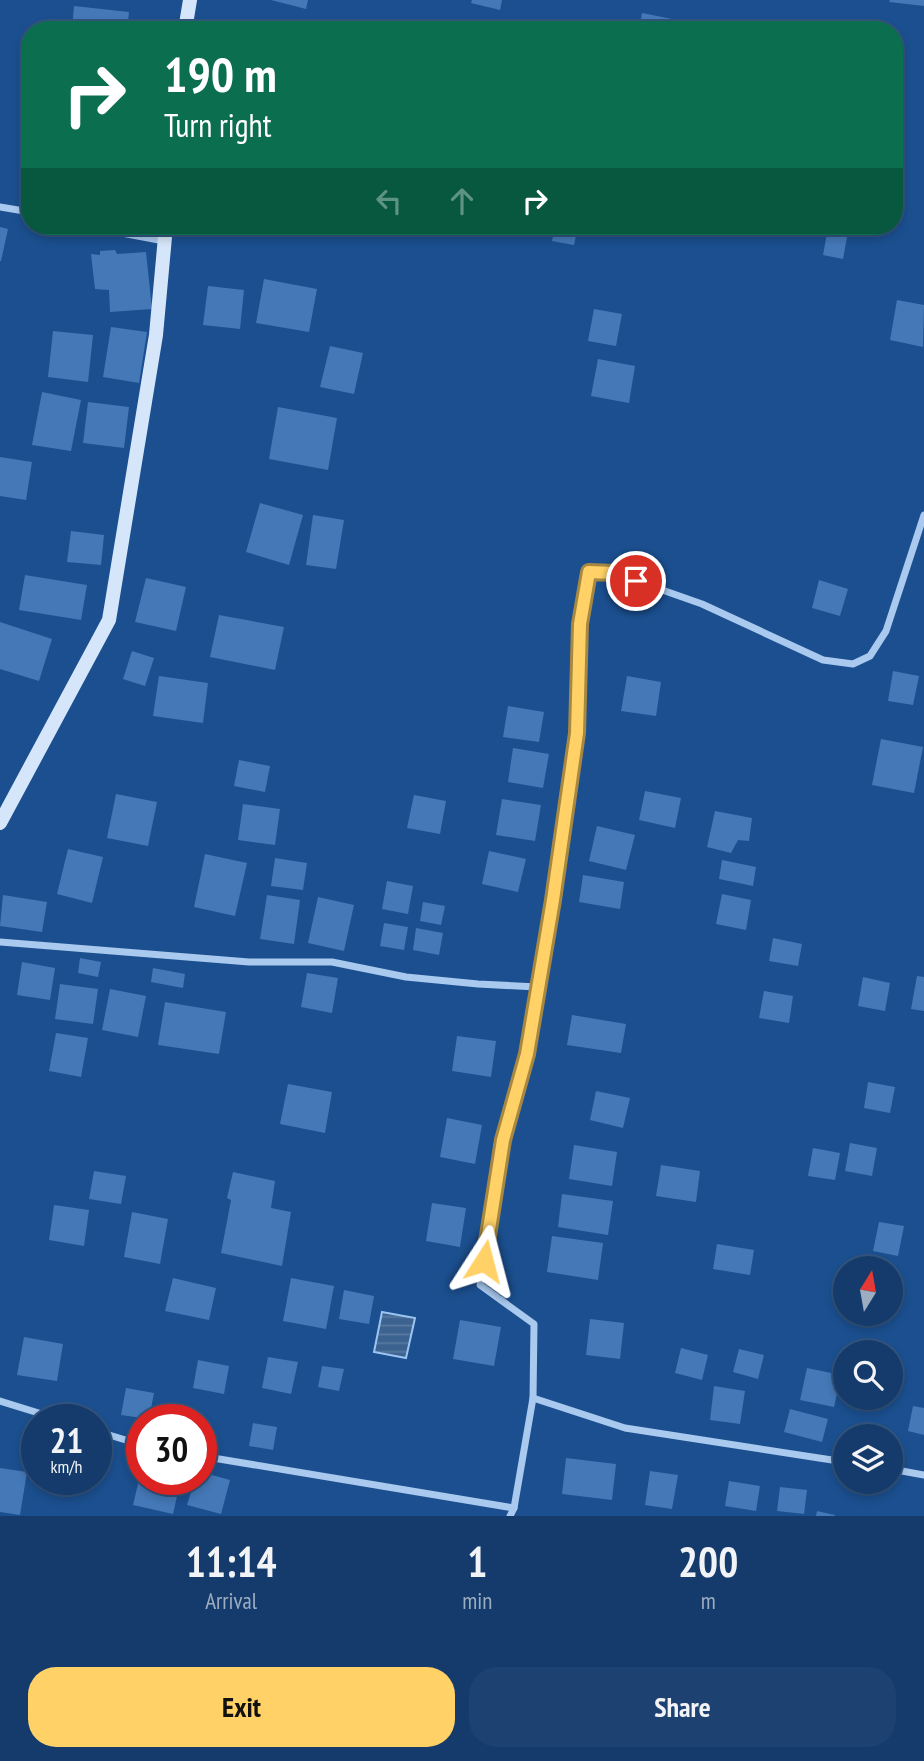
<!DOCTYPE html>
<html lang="en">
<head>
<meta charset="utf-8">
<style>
	body { margin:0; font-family:"PT Sans Narrow",sans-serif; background:#1d4271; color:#f1f3f6; height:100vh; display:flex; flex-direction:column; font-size:26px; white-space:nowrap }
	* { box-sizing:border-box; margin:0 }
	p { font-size:23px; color:#9dadc1 }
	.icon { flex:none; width:38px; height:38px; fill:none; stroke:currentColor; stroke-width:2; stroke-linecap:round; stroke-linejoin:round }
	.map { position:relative; height:1516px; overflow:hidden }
	.sheet { display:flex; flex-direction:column; background:#143b6b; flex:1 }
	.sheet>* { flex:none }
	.top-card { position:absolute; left:21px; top:21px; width:882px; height:214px; border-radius:28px; box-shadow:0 4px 10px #0003,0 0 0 2px #33557e; background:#0b6e4f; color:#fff; overflow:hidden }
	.needle { width:46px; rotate:11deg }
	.buttons { position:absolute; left:833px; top:1256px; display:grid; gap:14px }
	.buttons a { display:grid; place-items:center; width:70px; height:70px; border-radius:50%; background:#143b6b; box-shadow:0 4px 10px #0003,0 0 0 2px #33557e; font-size:35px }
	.speed { position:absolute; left:21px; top:1404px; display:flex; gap:14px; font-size:35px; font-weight:700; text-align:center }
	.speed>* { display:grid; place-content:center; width:91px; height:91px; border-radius:50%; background:#143b6b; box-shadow:0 4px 10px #0003,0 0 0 2px #33557e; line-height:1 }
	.speed small { font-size:18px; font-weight:400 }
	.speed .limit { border:10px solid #d22; background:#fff; color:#111 }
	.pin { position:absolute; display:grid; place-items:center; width:60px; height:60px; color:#fff; margin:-30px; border:4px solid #fff; border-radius:50%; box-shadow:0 2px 7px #0007 }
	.me { position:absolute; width:77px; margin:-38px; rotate:9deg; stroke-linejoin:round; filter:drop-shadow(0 0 5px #0008) }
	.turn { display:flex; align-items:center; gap:24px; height:147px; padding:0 28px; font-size:32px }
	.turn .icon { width:91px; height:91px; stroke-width:2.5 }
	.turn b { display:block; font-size:49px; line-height:60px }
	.lanes { display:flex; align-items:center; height:66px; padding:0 28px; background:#0003; justify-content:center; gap:35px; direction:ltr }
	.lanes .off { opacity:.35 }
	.eta { display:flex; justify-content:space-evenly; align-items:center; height:119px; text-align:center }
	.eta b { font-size:42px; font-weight:700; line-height:49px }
	.button { display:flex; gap:14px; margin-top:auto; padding:14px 28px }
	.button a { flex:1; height:80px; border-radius:28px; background:#ffd166; color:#111; font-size:28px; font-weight:700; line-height:80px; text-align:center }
	.button a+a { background:#1d4271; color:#f1f3f6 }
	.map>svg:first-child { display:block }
</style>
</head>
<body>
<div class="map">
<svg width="924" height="1516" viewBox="0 0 924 1516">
	<defs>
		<pattern id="water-rules" width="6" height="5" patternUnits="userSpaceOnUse" patternTransform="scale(1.75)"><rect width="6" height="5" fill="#3c6290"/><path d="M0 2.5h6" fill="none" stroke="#597aa1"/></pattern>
	</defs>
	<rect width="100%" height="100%" fill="#1b4f8f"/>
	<!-- water -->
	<polygon fill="url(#water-rules)" stroke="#9cc4f0" stroke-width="2" points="382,1312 415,1318 406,1358 374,1352"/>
	<!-- building -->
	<g fill="#4478b7">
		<polygon points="271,0 308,0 306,9"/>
		<polygon points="472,0 502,0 500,10 471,3"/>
		<polygon points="890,0 924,0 924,6 889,2"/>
		<polygon points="74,6 129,12 127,30 72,30"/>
		<polygon points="642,13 672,19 670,30 639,30"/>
		<polygon points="555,226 578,226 574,245 552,241"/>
		<polygon points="711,226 729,226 727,237 710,234"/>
		<polygon points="0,227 8,229 1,261 0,261"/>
		<polygon points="828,228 848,232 843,259 823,255"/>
		<polygon points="115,250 117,254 146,252 152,309 110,312 109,290 95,289 91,254 100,255 100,251"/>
		<polygon points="264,279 317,289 309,332 256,323"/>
		<polygon points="208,286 244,290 240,329 203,325"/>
		<polygon points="897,300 924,305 923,347 890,340"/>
		<polygon points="594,309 622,314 616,346 588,341"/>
		<polygon points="111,327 147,332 139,383 103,377"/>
		<polygon points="53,331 93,335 88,382 48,377"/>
		<polygon points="330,346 363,353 354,394 320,387"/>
		<polygon points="598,359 635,366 629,403 591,396"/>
		<polygon points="42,392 81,400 71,451 32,445"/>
		<polygon points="88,402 129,407 124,448 83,443"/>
		<polygon points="278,407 337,418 328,470 269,459"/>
		<polygon points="0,457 32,462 26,500 0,496"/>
		<polygon points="260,503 303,515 289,565 246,552"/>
		<polygon points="313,515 344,520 336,569 306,565"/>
		<polygon points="71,531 104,535 101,565 67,562"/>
		<polygon points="25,575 87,585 81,620 19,610"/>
		<polygon points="146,578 186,587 176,631 135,622"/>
		<polygon points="819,580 848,589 840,616 812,608"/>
		<polygon points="219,615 284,627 275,670 210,657"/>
		<polygon points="0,622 52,639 39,681 0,669"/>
		<polygon points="132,651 154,658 145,686 123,679"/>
		<polygon points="893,671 919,676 913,705 888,701"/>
		<polygon points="159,676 208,683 203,723 153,716"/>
		<polygon points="627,676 661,682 656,716 621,711"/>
		<polygon points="508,706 544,712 539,742 503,737"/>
		<polygon points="881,739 923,747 914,793 872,785"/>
		<polygon points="513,748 549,754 543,788 508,782"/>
		<polygon points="239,760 270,766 265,792 234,786"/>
		<polygon points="645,791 681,798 675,828 639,820"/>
		<polygon points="116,794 157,802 148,846 107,838"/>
		<polygon points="414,795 446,801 440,834 407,828"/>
		<polygon points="502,799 541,805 535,841 496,835"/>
		<polygon points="243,804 280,809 275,845 238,840"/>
		<polygon points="715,811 752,818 749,841 738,840 731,853 707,847"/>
		<polygon points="597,826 635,835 626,870 589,861"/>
		<polygon points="68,849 103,857 92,903 57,894"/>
		<polygon points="489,851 526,859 518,892 482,884"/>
		<polygon points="205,854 247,863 235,916 194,907"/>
		<polygon points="275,858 307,863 303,890 271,886"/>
		<polygon points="722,860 756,867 753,886 719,879"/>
		<polygon points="583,875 624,882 620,909 579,902"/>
		<polygon points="387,881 413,886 408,914 382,909"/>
		<polygon points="722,894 751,900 746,930 716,924"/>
		<polygon points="3,895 47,902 42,932 0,926"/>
		<polygon points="267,895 300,900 294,944 260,939"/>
		<polygon points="318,897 354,905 344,951 308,943"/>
		<polygon points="423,902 445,906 441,925 420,921"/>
		<polygon points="384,923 408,927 404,950 380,946"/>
		<polygon points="416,928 443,933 439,955 413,950"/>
		<polygon points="773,938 802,944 798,966 769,961"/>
		<polygon points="80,958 101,962 98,977 78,973"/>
		<polygon points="22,962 55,968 50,1000 17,995"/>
		<polygon points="153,968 185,974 183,988 151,982"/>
		<polygon points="307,973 338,978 332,1013 301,1007"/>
		<polygon points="917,976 924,977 924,1011 911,1009"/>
		<polygon points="863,977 890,983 885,1011 858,1006"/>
		<polygon points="60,984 98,989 93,1024 55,1019"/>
		<polygon points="110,989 146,996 138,1037 102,1030"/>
		<polygon points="764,991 793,996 789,1023 759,1018"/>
		<polygon points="165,1002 226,1012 219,1054 158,1045"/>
		<polygon points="572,1015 626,1024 621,1053 567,1045"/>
		<polygon points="56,1033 88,1038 81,1077 49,1071"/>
		<polygon points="457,1036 496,1041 491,1077 452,1071"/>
		<polygon points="868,1082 895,1087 890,1113 864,1108"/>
		<polygon points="288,1084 332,1092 325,1133 280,1124"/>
		<polygon points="596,1091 630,1098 623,1128 590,1120"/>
		<polygon points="447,1118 482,1125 475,1164 440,1157"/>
		<polygon points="850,1143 877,1148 872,1176 845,1171"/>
		<polygon points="574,1145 617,1152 612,1186 569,1179"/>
		<polygon points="813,1148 840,1153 835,1180 808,1176"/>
		<polygon points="661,1165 700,1171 696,1202 656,1196"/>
		<polygon points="94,1171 126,1176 121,1204 89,1199"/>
		<polygon points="233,1172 275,1181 271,1208 291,1212 282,1266 221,1253 231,1200 227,1198"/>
		<polygon points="562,1194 613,1201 608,1235 558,1227"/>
		<polygon points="432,1203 466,1208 460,1247 426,1241"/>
		<polygon points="54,1205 89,1210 84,1246 49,1240"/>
		<polygon points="132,1212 168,1219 160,1264 124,1257"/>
		<polygon points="879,1222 904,1226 898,1256 873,1251"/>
		<polygon points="552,1236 603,1243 598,1280 547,1272"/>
		<polygon points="717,1244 754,1250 750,1275 713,1269"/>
		<polygon points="173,1278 216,1288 209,1320 165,1311"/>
		<polygon points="291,1278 334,1286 326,1329 283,1321"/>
		<polygon points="344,1290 374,1296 369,1324 339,1319"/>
		<polygon points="590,1319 624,1323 620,1359 586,1355"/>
		<polygon points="460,1320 501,1327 494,1366 453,1359"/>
		<polygon points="24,1337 63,1344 57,1381 17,1375"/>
		<polygon points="681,1348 708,1355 702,1380 675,1373"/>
		<polygon points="739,1349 764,1355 758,1379 733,1372"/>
		<polygon points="268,1357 298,1362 291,1394 262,1388"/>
		<polygon points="198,1360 229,1366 224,1394 193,1388"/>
		<polygon points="322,1366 344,1369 339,1391 318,1387"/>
		<polygon points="807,1368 841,1375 834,1407 800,1400"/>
		<polygon points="714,1386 745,1391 740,1424 710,1420"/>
		<polygon points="126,1388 154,1393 149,1419 121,1415"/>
		<polygon points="913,1406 924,1408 924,1435 908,1431"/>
		<polygon points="790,1409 828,1419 822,1442 784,1432"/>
		<polygon points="253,1423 277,1427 273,1450 249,1446"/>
		<polygon points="566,1458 616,1464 612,1500 562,1494"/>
		<polygon points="0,1468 27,1472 20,1515 0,1512"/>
		<polygon points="141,1471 142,1479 161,1479 180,1483 173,1514 133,1505"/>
		<polygon points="650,1471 678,1475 672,1509 645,1505"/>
		<polygon points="201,1472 230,1480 221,1514 187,1505 195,1479 201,1479"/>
		<polygon points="729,1481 760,1486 756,1511 725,1506"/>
		<polygon points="780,1487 807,1490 804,1514 777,1511"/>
		<polygon points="817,1511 835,1515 835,1516 816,1516"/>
	</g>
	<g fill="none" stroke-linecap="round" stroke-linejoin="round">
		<!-- street -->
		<g stroke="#a9c9ee" stroke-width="7">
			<polyline points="0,207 30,212"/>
			<polyline points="85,226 164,241"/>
			<polyline points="0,942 249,962 332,962 406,977 478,984 537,987"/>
			<polyline points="533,1398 625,1428 845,1462"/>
			<polyline points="0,1401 58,1419"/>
			<polyline points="96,1431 142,1445"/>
			<polyline points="201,1456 514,1508 510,1516"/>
			<polyline points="891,1469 924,1475"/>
			<polyline points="514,1508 533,1398 534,1324 480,1285 503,1140 527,1053 553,899 577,733 580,624 589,571 614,573 702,604 823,660 853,664 870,656 886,631 924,515"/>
		</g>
		<!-- secondary -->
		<g stroke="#d6e6fa" stroke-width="14">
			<polyline points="185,30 190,0"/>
			<polyline points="0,823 109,620 156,335 166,226"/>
		</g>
	</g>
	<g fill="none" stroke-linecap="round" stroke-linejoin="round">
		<!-- route casing -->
		<g stroke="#a68842" stroke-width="18">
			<polyline id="route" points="484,1261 503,1140 527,1054 553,900 577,733 580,624 589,572 614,573 636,581"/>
		</g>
		<!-- route -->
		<use href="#route" stroke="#ffd166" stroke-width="12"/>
	</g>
</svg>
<div class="buttons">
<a><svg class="needle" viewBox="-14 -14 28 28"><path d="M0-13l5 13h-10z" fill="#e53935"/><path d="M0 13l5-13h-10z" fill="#9dadc1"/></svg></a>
<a><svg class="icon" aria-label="search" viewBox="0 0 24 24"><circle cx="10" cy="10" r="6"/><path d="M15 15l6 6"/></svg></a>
<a><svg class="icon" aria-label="layers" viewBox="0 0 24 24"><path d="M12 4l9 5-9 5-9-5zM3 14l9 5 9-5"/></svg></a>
</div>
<div class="speed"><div>21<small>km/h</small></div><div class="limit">30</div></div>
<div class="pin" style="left:636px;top:581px;background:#d93025"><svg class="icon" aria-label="arrive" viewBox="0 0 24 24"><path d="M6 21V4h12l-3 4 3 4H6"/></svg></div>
<svg class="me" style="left:484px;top:1261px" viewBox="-20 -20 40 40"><path d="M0-17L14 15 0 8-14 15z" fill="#ffd166" stroke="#fff" stroke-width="4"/></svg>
<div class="top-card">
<div class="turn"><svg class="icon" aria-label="right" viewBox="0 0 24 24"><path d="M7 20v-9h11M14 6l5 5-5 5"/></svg><div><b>190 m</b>Turn right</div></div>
<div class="lanes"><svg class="icon off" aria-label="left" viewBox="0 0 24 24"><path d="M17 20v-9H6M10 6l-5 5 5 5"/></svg><svg class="icon off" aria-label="ahead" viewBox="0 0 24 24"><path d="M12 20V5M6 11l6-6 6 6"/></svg><svg class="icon" aria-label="right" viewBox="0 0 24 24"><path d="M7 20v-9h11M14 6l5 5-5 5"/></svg></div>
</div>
</div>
<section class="sheet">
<div class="eta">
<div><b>11:14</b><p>Arrival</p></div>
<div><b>1</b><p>min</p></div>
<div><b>200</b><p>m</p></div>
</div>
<div class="button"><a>Exit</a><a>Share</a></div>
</section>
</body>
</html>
